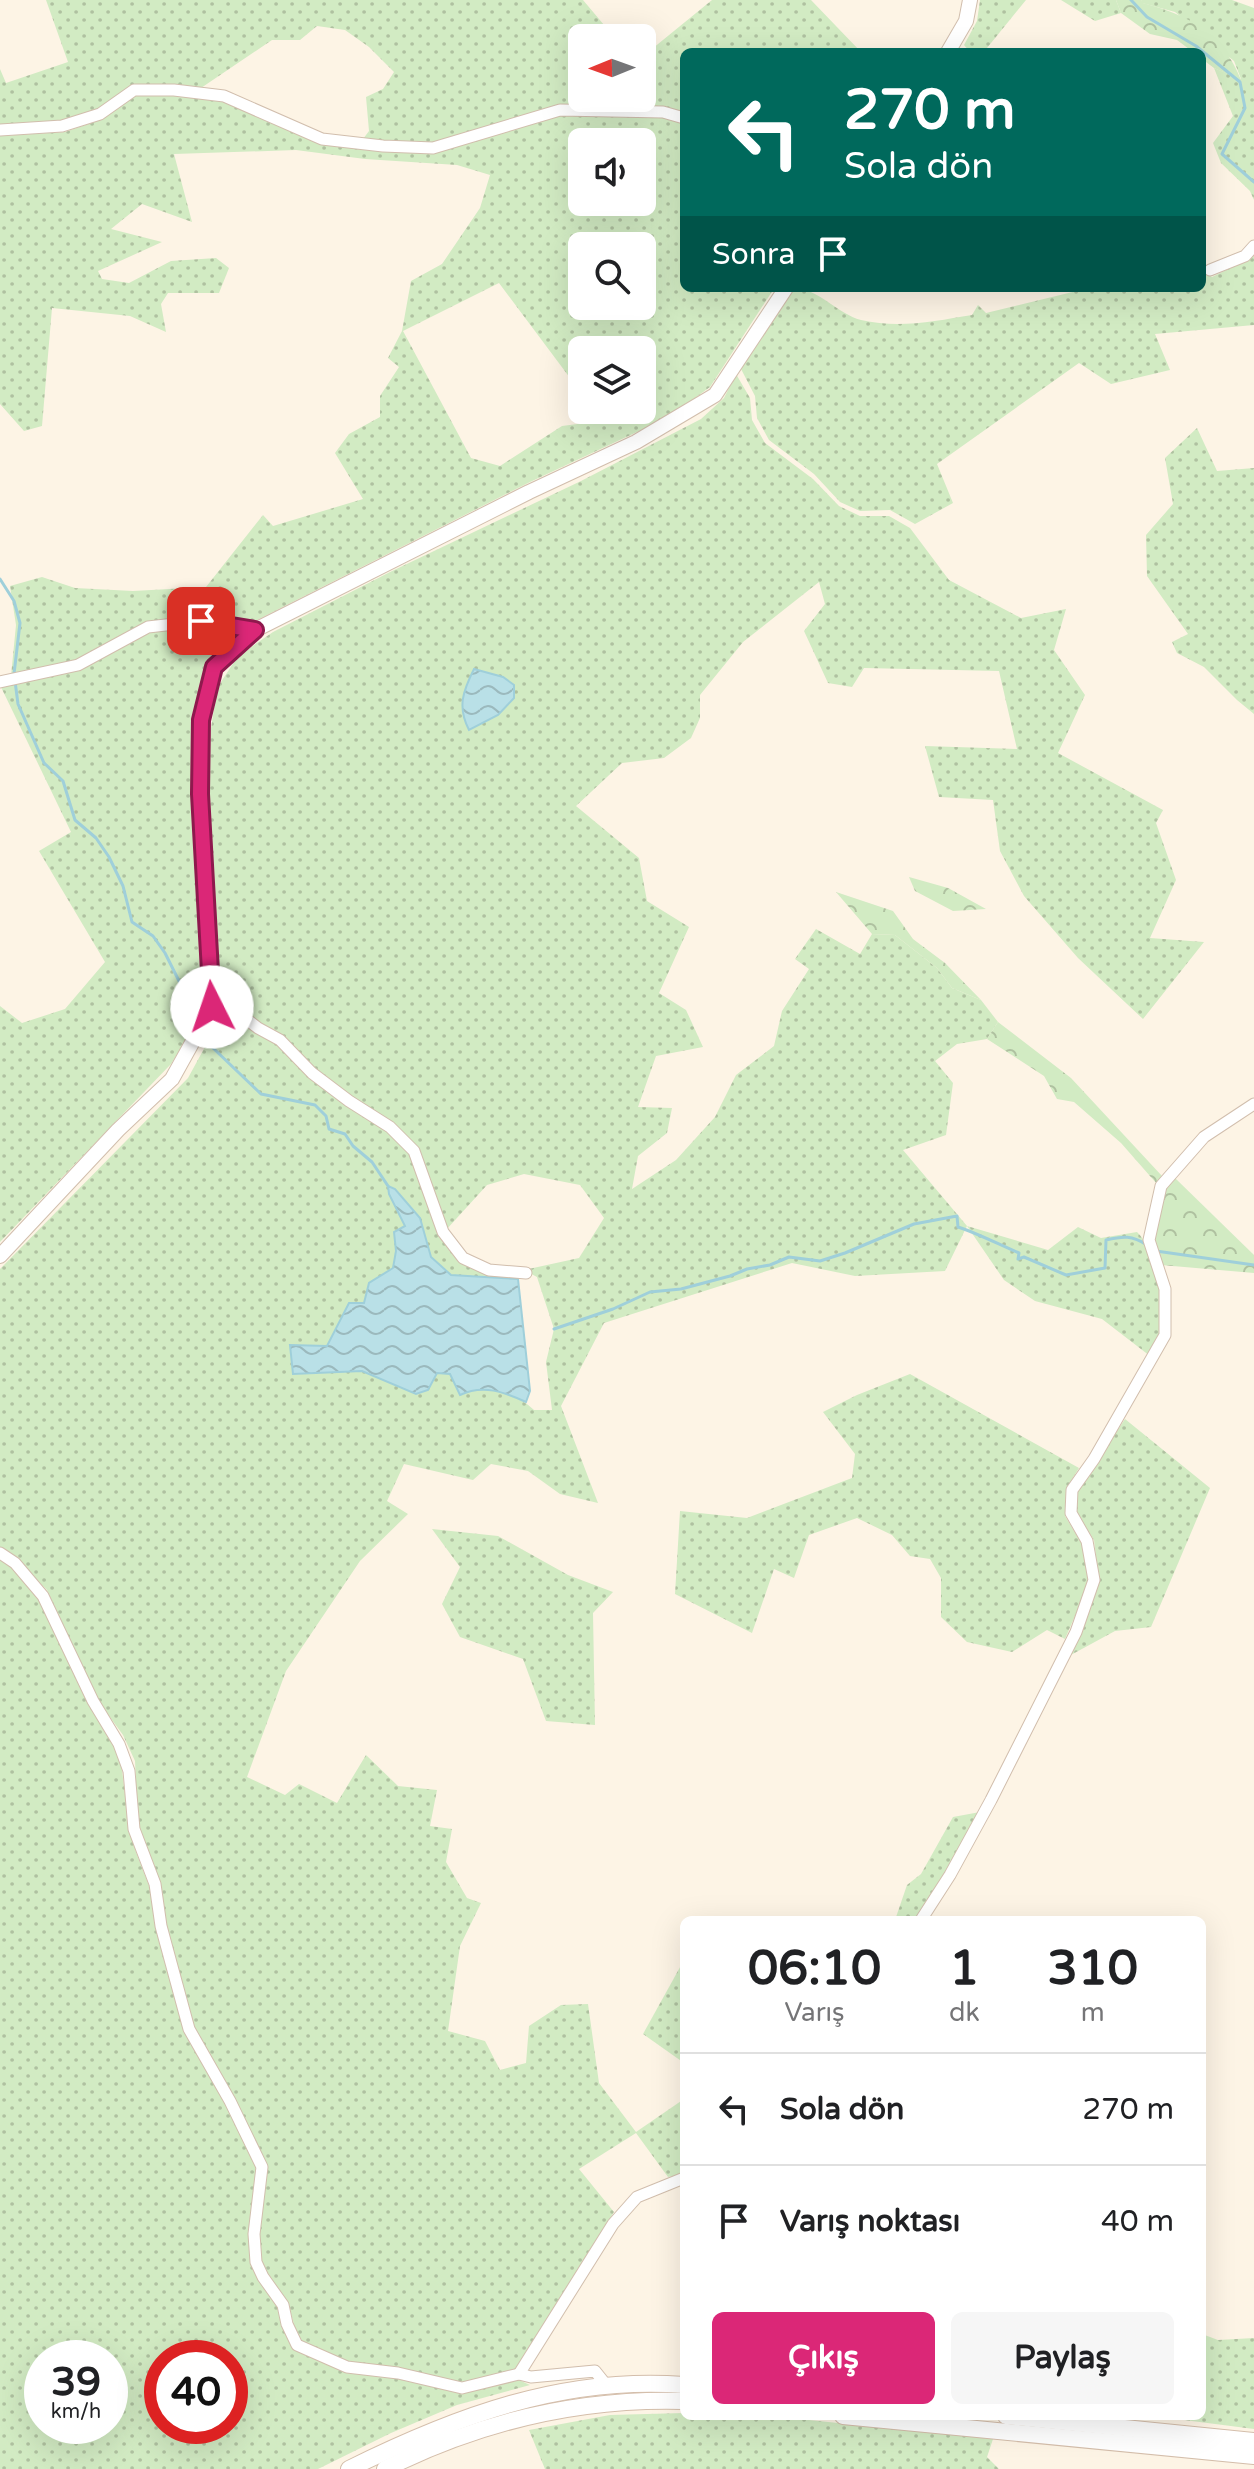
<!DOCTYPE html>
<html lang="tr">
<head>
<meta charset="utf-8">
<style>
	body { margin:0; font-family:"Varela Round",sans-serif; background:#f6f6f6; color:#202124; height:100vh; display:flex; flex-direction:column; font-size:30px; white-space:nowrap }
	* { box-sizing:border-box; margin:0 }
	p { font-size:26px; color:#757577 }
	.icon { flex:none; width:44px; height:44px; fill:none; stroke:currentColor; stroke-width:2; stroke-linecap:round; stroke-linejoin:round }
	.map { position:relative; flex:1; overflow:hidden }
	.panel { position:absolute; left:680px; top:1916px; width:526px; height:504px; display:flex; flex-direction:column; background:#fff; border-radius:12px; box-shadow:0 8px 32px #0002 }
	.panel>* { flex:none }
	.banner { position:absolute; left:680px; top:48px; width:526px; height:244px; border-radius:12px; box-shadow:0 8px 32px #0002; background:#00695c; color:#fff; overflow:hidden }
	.needle { width:52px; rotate:269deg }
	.fabs { position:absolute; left:568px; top:24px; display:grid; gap:16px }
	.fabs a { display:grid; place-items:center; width:88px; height:88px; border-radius:12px; background:#fff; box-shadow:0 8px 32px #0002; font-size:40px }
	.speed { position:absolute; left:24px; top:2340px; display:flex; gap:16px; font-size:40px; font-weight:700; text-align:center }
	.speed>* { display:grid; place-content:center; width:104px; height:104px; border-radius:50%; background:#fff; box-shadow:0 8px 32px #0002; line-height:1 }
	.speed small { font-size:20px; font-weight:400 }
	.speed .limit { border:12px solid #d22; background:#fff; color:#111 }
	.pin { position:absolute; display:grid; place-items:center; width:68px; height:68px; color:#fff; margin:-34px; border-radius:16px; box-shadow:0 4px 12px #0006 }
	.me { position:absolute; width:88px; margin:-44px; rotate:356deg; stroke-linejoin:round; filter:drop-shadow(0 0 6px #0008) }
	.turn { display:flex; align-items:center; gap:28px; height:168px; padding:0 32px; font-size:36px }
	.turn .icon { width:104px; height:104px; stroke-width:2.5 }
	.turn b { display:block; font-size:56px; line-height:68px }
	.then { display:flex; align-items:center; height:76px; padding:0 32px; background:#0003; gap:16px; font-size:30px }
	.eta { display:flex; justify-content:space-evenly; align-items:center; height:136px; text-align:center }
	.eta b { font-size:48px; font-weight:700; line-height:56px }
	.primary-button { display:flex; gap:16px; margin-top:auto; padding:16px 32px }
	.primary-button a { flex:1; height:92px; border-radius:12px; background:#db2777; color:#fff; font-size:32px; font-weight:700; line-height:92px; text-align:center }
	.primary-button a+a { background:#f6f6f6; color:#202124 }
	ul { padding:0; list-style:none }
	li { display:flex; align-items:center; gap:24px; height:112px; padding:0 32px; border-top:2px solid #e0e0e0 }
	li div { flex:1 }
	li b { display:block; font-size:30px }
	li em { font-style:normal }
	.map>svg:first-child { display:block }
</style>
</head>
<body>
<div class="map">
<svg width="1254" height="2469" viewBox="0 0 1254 2469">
	<defs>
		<pattern id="grass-dots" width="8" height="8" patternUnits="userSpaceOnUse" patternTransform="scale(2)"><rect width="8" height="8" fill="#d2ebc3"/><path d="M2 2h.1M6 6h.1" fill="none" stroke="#afc1a0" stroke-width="1.8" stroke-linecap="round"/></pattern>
		<pattern id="forest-crowns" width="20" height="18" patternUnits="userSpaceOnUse" patternTransform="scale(2)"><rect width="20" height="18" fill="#d2ebc3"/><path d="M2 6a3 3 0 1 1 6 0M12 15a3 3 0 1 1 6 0" fill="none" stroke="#afc1a0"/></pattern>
		<pattern id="water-waves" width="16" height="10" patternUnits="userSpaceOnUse" patternTransform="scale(2)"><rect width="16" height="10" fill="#b9e0e7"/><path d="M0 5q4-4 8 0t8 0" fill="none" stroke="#9bb9bd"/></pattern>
	</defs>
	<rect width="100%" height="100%" fill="#fdf4e5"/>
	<!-- grass -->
	<g fill="url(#grass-dots)" fill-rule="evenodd">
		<polygon points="46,0 583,0 615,38 582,38 582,98 642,98 642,52 647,53 712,0 811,0 861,52 684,52 684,114 577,107 433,146 363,139 369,131 366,97 383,89 394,72 369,47 345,30 317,26 300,40 272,40 201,88 133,84 98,109 63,120 0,126 0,69 6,83 68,62"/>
		<polygon points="980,0 1026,0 987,48 991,52 970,52 964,45 977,21"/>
		<polygon points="1061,0 1116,0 1121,13 1095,21"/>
		<polygon points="1141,0 1232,0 1254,8 1254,200 1250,191 1221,163 1213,143 1233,116 1214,68 1241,79 1234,61 1175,12 1142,3"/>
		<path d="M176,93L223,99L323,144L437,152L561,114L664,116L684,123V288H771L773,290L710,387L669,417L530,482L247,625L201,618L147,621L76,660L11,676L16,625L10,586L42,577L75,588L133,591L206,587L263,515L273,526L363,499L335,453L349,434L380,417V396L399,367L388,358L402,331L411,281L442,264L480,208L490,175L457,165L365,159L296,150L174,154L192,222L142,204L111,229L162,242L98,271L102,279L129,283L171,261L216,258L229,268L219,293H168L161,304L166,332L130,316L52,308L42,426L24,431L0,404V136L65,132L103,119L134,95ZM582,142H642V202H582ZM582,246H642V306H582ZM499,283L582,394V350H642V410H593L600,421L562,426L500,466L471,458L403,331Z"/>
		<path d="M1254,253V325L1155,334L1170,370L1111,384L1079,363L937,464L953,503L915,524L890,510L860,511L840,502L814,474L769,440L757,418L755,396L740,367L795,288C817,288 838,314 861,320C899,329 935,321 972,315L978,305L986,313L1089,288H1202V270L1212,277L1249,259Z"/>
		<path d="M736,374L750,398L752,420L765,443L813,479L839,506L860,516H889L910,528L949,580L1021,618L1066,609L1054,650L1085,695L1058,753L1163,810L1156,823L1176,880L1150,938L1204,942L1143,1019L1078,958L1024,896L1000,851L993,800L939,797L925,746L1017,749L999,671L864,668L852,687L828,683L804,631L825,604L819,582L743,642L700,695V718L691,738L664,758L622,763L576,806L639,858L647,901L689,927L659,993L686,1010L703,1047L656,1056L638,1107L672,1108L667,1133L638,1156L632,1189L676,1160L715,1117L736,1075L774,1046L782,1011L809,969L795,959L816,929L860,954L872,934L895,935L937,968L952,988L981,1000L998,1022L987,1039L957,1044L935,1061L953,1083L946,1135L903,1150L967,1226L1048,1250L1078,1227L1101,1238L1137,1232C1156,1249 1166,1308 1161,1334C1160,1341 1153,1349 1150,1356L1102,1319L1035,1301L1004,1280L967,1226L945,1271L855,1276L792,1263L604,1323L561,1406L598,1503L560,1494L528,1471L491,1464L473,1480L404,1464L387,1501L408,1514L360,1561L286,1671L247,1777L285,1795L299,1784L337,1803L366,1755L398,1786L437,1790L430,1826L452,1829L446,1862L467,1898L481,1903L460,1946L448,2031L485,2041L500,2070L526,2063L529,2026L561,2005L588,2004L599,2083L636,2132L684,2099V2174L668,2177L636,2133L579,2169L614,2212L517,2371L462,2382L398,2369L350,2362L300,2341C294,2329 291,2309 286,2300C278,2285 263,2275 260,2258C255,2226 266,2195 267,2164L192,2026L164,1926L157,1876L138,1824L135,1761L123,1735L96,1698L47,1590L10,1553L0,1547V1269L188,1078L212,1034L220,1007L257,1034L276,1044L316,1081L389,1130L412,1153L440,1235L461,1260L488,1273L518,1274V1279L451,1275L431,1257L420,1218L395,1190L388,1187L389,1194L405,1226L394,1233L396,1251L393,1268L369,1283L364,1303H349L327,1346L290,1345L293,1374L362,1371L416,1394L428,1390L436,1373L450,1374L460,1395C485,1383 515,1392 534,1410H552L546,1362L554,1329L537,1277L524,1270L579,1258L604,1218L580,1185L524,1174L487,1185L446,1230L418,1149L392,1123L349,1097L314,1069L282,1035L260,1023L220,991L210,867L209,742L217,688L238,656L273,632L390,572L581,481L701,419L724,398Z"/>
		<polygon points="1197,428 1217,471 1254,468 1254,714 1237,700 1204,667 1177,653 1172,642 1188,634 1147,576 1146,535 1173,504 1165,458"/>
		<polygon points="201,625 241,632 214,654 195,705 192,782 199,931 203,978 202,999 195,1025 171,1064 0,1242 0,1006 22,1023 65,1009 105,962 39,851 71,832 0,685 83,669 148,630"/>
		<polygon points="910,1374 1079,1468 1066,1489 1065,1516 1082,1544 1090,1581 1065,1639 1047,1630 1012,1652 967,1642 941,1617 941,1578 930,1559 910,1556 892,1535 857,1518 809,1535 794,1578 774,1569 752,1633 675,1594 680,1511 747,1518 852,1478 855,1454 823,1412 857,1395"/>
		<polygon points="1125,1419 1210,1488 1151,1627 1115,1631 1069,1656 1099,1582 1094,1540 1077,1513 1076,1492"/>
		<polygon points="432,1529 498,1536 568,1575 613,1592 593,1613 595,1725 546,1721 523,1659 460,1637 442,1604 460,1567"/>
		<path d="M0,1558L11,1567L43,1604L115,1744L122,1770L129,1827L136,1852L153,1896L175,1990L257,2167L252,2265L259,2281L279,2308L294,2348L346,2373L393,2377L462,2393L519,2380L530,2385L457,2405L391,2433L318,2469H0ZM42,2358H110V2426H42ZM162,2358H230V2426H162Z"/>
		<polygon points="980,1812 945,1876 916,1920 895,1920 907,1885 921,1874 953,1817"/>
		<polygon points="684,1960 684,2063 643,2034"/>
		<polygon points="1202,2334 1218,2340 1254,2338 1254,2429 1153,2416 1202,2416"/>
		<polygon points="684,2413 684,2416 770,2416 993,2439 987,2457 999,2469 545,2469 529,2430 610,2415"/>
	</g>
	<!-- forest -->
	<g fill="url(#forest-crowns)">
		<path d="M1116,0H1141L1143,3C1190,16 1222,32 1241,80L1214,68L1202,59V52H1193L1177,40L1150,34L1121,13Z"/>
		<polygon points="909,877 948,888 986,909 953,911 915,891"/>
		<polygon points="836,892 893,911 913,939 945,963 981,1000 952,988 937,968 895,935 872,934"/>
		<polygon points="998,1022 1071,1078 1162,1176 1157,1184 1121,1143 1074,1102 1057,1099 1044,1076 987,1039"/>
		<polygon points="1175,1178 1254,1255 1254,1273 1161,1265 1153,1240 1165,1190"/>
	</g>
	<!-- water -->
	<g fill="url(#water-waves)" stroke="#9fcfda" stroke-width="2">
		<path d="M474,669L503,677L514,685V698L498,715L469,730C457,707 463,691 474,669Z"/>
		<path d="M388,1186L395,1189L420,1218L431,1257L451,1275L518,1279L530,1391L526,1402C504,1392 483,1384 460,1395L450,1374L437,1373L428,1390L416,1394L362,1371L293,1374L290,1345L327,1346L349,1303H364L369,1283L393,1268L396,1251L394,1232L405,1226L389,1194Z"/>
	</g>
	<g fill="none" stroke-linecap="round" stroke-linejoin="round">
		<!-- stream -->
		<g stroke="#9fcfda" stroke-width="3">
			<polyline points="1131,0 1147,17 1196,46 1240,82 1245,108 1222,154 1254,182"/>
			<polyline points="0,579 14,601 20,623 14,674"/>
			<polyline points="15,681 18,704 44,763 63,781 75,820 96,838 109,857 123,886 132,922 153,936 165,953 182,987 181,1012 189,1030"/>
			<polyline points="213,1048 261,1094 315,1105 326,1116 329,1129 345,1134 353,1146 372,1162 388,1186"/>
			<polyline points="1156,1251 1254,1265"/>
			<path d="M554,1329L613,1309L650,1292L681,1289L730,1276L747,1269L770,1265L789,1257L820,1261L845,1253L914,1224L957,1216L958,1227C979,1234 998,1244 1019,1253L1018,1259L1024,1257L1066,1275L1105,1268L1106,1240C1123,1236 1132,1235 1147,1245"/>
		</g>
		<!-- minor casing -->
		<g stroke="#d1bead" stroke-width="13">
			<g id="minor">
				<polyline points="0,130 62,126 100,114 134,90 174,90 224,96 322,139 383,146 433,148 560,110 663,112 684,118"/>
				<polyline points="1210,270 1245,256 1254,246"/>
				<polyline points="0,682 78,665 148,627 201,621 255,630"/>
				<polyline points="211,992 258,1028 280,1040 312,1073 349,1101 390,1127 414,1151 443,1232 463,1258 489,1270 526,1273"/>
				<polyline points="0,1553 15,1563 43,1596 93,1701 119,1744 129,1771 134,1829 155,1884 161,1926 189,2029 230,2101 262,2167 254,2234 256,2262 263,2277 283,2305 287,2324 297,2345 347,2367 398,2373 462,2388 519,2374"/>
				<polyline points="921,1920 950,1875 991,1800 1076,1632 1094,1580 1087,1541 1071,1513 1072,1490 1094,1459 1165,1335 1165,1289 1149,1240 1161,1186 1204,1137 1254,1104"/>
				<polyline points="607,2386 595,2371 531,2377 519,2374 613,2224 637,2197 684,2178"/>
			</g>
		</g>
		<!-- tertiary casing -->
		<g stroke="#d1bead" stroke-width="16">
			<g id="tertiary">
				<polyline points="948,52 966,21 970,0"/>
				<polyline points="0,1256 118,1130 172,1079 212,1007 200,794 201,720 214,667 255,630 529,492 636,442 715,395 786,288"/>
			</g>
		</g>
		<!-- secondary casing -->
		<g stroke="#d4beab" stroke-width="18">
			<g id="secondary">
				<polyline points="843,2416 1254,2456"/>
				<polyline points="1006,2416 1254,2441"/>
				<path d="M349,2469C456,2416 563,2376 684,2385"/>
				<path d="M385,2469C479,2422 579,2398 684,2401"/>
			</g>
		</g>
		<!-- minor -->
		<use href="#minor" stroke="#fff" stroke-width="11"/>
		<!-- tertiary -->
		<use href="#tertiary" stroke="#fff" stroke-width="14"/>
		<!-- secondary -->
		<use href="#secondary" stroke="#fff" stroke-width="16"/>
	</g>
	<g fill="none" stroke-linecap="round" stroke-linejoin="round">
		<!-- route casing -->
		<g stroke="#8e194d" stroke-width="20">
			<polyline id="route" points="201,621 255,630 214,667 201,720 200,794 212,1007"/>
		</g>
		<!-- route -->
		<use href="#route" stroke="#db2777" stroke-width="14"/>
	</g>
</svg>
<div class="fabs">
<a><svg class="needle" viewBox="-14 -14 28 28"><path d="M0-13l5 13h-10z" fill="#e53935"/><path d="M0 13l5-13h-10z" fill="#757577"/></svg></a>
<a><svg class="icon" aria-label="sound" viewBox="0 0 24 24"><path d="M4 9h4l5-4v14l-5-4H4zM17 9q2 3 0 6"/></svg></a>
<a><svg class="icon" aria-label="search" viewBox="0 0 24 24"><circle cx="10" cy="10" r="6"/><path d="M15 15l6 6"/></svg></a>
<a><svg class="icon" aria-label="layers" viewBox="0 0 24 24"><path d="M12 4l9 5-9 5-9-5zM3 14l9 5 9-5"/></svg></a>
</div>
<div class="speed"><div>39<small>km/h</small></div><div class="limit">40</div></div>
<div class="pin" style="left:201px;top:621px;background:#d93025"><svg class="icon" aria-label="arrive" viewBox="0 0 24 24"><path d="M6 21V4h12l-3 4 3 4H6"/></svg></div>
<svg class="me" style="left:212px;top:1007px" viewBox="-20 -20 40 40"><circle r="19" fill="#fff"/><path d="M0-13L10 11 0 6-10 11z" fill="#db2777"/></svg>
<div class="banner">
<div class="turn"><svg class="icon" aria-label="left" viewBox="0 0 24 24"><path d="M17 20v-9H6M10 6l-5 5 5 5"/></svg><div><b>270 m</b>Sola dön</div></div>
<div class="then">Sonra<svg class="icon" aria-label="arrive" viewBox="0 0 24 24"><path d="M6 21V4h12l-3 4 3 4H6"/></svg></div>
</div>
<section class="panel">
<div class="eta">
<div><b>06:10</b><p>Varış</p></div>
<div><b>1</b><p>dk</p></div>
<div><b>310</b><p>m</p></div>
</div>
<ul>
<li><svg class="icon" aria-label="left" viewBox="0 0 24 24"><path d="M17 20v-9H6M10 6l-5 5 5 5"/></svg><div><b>Sola dön</b></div><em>270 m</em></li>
<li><svg class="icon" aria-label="arrive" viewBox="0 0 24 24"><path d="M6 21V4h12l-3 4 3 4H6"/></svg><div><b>Varış noktası</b></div><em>40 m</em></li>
</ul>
<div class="primary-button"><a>Çıkış</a><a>Paylaş</a></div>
</section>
</div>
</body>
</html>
